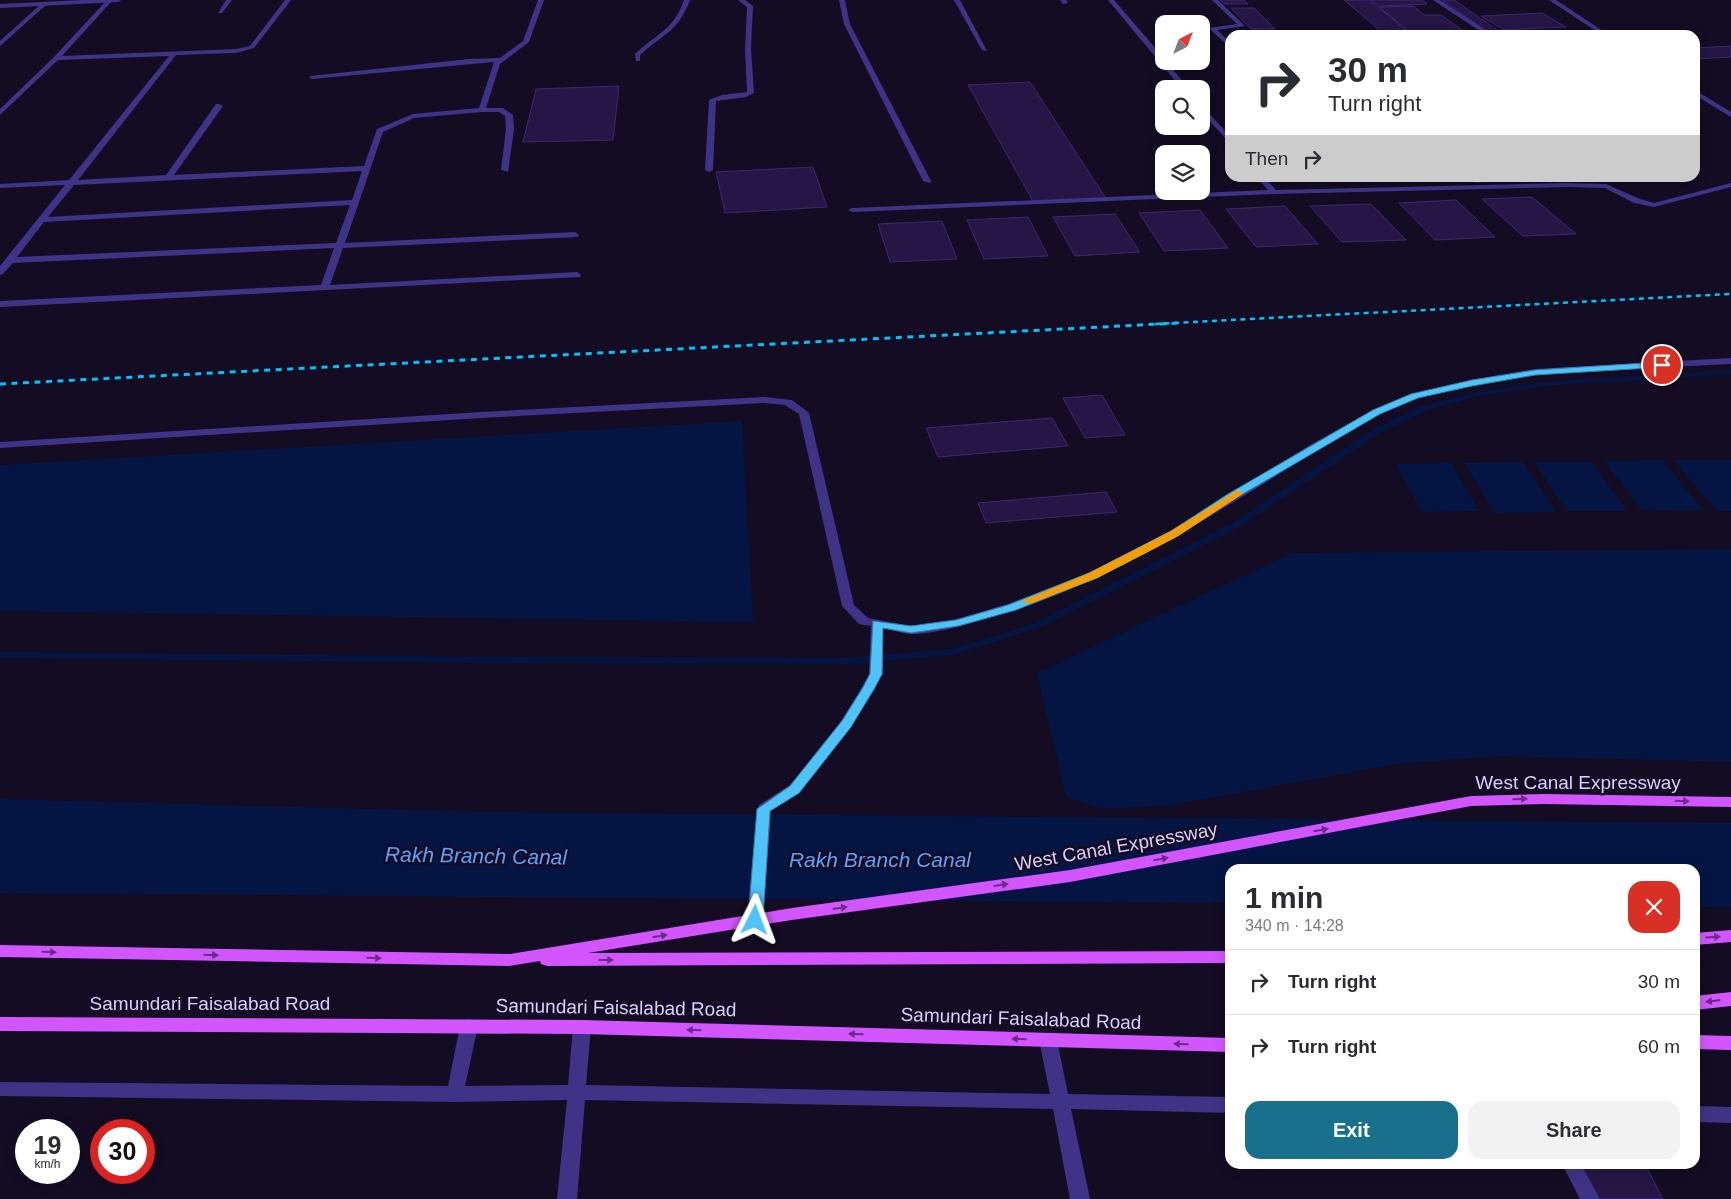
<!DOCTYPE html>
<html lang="en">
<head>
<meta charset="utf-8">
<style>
	body { margin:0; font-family:Arial,sans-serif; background:#f2f2f3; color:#2b2b33; height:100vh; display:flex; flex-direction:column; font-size:19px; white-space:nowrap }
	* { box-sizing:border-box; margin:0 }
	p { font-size:16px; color:#7c7c81 }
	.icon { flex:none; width:28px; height:28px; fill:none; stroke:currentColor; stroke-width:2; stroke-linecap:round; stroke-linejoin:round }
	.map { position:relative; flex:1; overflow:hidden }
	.panel { position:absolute; left:1225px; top:864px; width:475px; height:305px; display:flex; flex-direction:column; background:#fff; border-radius:15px; box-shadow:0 2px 12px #0003 }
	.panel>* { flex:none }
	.top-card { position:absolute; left:1225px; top:30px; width:475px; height:152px; border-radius:15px; box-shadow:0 2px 12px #0003; background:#fff; color:#2b2b33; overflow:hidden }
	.needle { width:32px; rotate:42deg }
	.fabs { position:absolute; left:1155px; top:15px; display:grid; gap:10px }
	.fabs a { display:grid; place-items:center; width:55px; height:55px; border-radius:10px; background:#fff; box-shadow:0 2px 12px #0003; font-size:25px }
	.speed { position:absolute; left:15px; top:1119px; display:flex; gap:10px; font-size:25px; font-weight:700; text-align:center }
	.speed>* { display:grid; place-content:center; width:65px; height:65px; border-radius:50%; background:#fff; box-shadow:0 2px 12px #0003; line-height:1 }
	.speed small { font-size:12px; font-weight:400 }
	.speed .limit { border:8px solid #d22; background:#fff; color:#111 }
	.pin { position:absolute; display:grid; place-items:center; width:42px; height:42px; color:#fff; margin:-21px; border:2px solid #fff; border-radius:50%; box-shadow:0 1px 5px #0007 }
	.me { position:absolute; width:55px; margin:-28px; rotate:3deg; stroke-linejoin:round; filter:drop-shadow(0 0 4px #0008) }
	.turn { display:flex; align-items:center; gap:18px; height:105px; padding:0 20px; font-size:22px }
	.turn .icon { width:65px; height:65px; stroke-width:2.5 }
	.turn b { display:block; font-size:35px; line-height:42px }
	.then { display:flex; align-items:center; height:48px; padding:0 20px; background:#0003; gap:10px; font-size:19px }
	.round { display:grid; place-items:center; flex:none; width:52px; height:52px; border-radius:15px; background:#f2f2f3 }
	.head { display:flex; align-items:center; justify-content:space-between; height:85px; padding:0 20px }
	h1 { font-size:30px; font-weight:800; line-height:38px }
	.primary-button { display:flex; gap:10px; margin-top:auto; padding:10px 20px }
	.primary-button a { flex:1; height:58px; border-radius:15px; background:#18708c; color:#fff; font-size:20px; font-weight:800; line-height:58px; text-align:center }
	.primary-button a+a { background:#f2f2f3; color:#2b2b33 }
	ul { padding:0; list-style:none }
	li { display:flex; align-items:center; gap:15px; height:65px; padding:0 20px; border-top:1px solid #e1e1e2 }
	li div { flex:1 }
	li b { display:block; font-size:19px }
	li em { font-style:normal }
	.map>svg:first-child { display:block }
</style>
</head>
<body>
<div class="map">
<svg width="1731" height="1199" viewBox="0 0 1731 1199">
	<rect width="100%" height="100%" fill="#130c23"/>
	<!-- water -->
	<g fill="#051543">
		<polygon points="742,421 753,622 0,611 0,465"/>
		<polygon points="1662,460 1704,511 1642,510 1604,461"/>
		<polygon points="1673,460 1731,460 1731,511 1717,511"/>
		<polygon points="1523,462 1556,512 1495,513 1464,463"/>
		<polygon points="1534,462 1592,462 1627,511 1567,511"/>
		<polygon points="1451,463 1479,511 1422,512 1396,464"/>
		<polygon points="1731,549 1731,762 1497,756 1397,764 1172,805 1103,809 1066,797 1037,673 1292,553"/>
		<polygon points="0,799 484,812 1731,823 1731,907 1695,907 1695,869 1230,869 1230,903 0,893"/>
	</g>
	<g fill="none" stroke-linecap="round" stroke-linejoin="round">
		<!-- stream -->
		<polygon fill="#051543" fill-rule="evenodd" points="1731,370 1731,374 1543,386 1479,396 1428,410 1383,431 1237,528 1036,629 952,655 848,664 516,663 0,658 0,652 516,657 848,658 951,649 1030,625 1231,524 1377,427 1422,406 1479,392 1543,382"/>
	</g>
	<!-- building -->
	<g fill="#251646" stroke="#3f2674">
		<polygon points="1220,0 1244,0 1248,4 1225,4"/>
		<polygon points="1344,0 1369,0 1409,32 1383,33"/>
		<polygon points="1371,0 1422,0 1427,4 1379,6"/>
		<polygon points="1442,0 1454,0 1503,34 1491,34"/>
		<polygon points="1414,6 1424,15 1441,15 1469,35 1385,35 1383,33 1408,31 1379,7"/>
		<polygon points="1231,8 1254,8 1275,29 1251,29"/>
		<polygon points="1542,13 1566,27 1504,30 1481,16"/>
		<polygon points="1731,46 1731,57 1695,59 1695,48"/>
		<polygon points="1030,82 1107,200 1034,203 968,85"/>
		<polygon points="619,86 613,140 523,142 536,89"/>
		<polygon points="813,167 827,207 725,213 716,172"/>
		<polygon points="1470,178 1545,178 1475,182"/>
		<polygon points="1532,197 1576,234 1523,236 1482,199"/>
		<polygon points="1456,200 1495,237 1435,240 1399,203"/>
		<polygon points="1371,204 1406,240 1342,242 1310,206"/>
		<polygon points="1285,206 1318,244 1256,247 1226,209"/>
		<polygon points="1200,210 1228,248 1164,251 1139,213"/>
		<polygon points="1115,214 1140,252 1075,256 1053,217"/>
		<polygon points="1028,217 1048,256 984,259 967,220"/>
		<polygon points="942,221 957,259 890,262 878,224"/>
		<polygon points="1102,395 1125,435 1085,438 1063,398"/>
		<polygon points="1052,418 1068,446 938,457 926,428"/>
		<polygon points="1106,492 1117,512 986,523 978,503"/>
		<polygon points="1577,1164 1645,1164 1663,1199 1595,1199"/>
	</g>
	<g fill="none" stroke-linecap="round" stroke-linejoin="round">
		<!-- minor -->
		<g fill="#3f3387" fill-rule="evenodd">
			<polygon points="226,0 232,0 222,13 218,13"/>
			<path d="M285,0H291L254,48L236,53L176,55L78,180L166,175L216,104H219L223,106L174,175L364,166L377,129L413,114L479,108L494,62L312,79L310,78V76L469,59L500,58L523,41L538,0H544L529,42L500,64L486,108H503L513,115L514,129L508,172L501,170L506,129L505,116L499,112H482L414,118L383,132L345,243L575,232L579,235L578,237L343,248L330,285L577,272L581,275L580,277L0,307V301L321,285L334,248L13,263L3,274L0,275V266L65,185L0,188V184L69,180L169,56L58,60L0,115V109L54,57L106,1L111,2L62,56L236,49L250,46ZM362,171L352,200L48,217L74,185ZM350,205L336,243L17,257L44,222Z"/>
			<path d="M684,0H690C678,32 663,34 640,55V61H636L635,54C657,33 673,31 684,0Z"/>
			<polygon points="738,0 745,0 753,6 751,49 754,93 746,97 716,101 713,170 709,172 705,170 709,100 722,95 747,92 745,49 747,7"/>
			<polygon points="839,0 845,0 850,24 931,181 930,183 923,181 844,24"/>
			<polygon points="954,0 960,0 987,51 982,50"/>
			<polygon points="1060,0 1066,0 1068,3 1063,4"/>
			<polygon points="1108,0 1114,0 1164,58 1164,61 1166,61 1189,89 1182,89"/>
			<polygon points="1212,0 1218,0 1245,26 1217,30 1230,42 1230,48 1209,28 1237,24"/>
			<polygon points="1433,0 1440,0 1493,35 1486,35"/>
			<polygon points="1549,0 1556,0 1609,35 1602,35"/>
			<polygon points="41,4 46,5 0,46 0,41"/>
			<polygon points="1695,90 1731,112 1731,117 1695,95"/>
			<polygon points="1201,105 1230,136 1230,143 1201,112"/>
			<polygon points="1257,178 1265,178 1276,190 1566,183 1606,184 1640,199 1654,203 1731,183 1731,187 1654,207 1634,203 1605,188 1566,187 1274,194 852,212 848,210 852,208 1268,190"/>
			<path d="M1731,358V364C1628,370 1519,368 1419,398C1367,414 1306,457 1260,486C1177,537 1093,587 999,615C975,622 935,635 910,634C901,633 892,630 883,629V674L875,689L851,727L800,793L771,811L763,920L761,924L755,926L749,924L747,920L757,809L759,805L790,785L841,721L861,689L869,674L871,626L859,624L842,606L799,414L785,405L764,403L482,418L0,448V442L482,412L764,397L792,400L809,413L854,605L868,618L911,626L957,619L1008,604L1089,573L1170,531L1310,445L1373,410L1411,394L1472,380L1535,369Z"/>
			<polygon points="469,1019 475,1021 478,1026 465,1086 568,1085 573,1027 576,1022 582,1020 588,1022 591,1027 586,1085 1050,1094 1039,1040 1042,1035 1048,1033 1054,1035 1057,1040 1068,1094 1230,1097 1230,1113 1071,1109 1090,1199 1070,1199 1053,1109 585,1100 577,1199 557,1199 567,1100 455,1102 0,1096 0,1082 448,1086 460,1026 463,1021"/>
			<polygon points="1695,1106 1731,1107 1731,1123 1695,1122"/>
			<polygon points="1562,1164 1581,1164 1600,1199 1580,1199"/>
		</g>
		<!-- tertiary -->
		<polygon fill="#3f3387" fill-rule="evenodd" points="83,0 121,0 118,2 0,8 0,4"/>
		<!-- primary -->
		<g fill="#d355ff" fill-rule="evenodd">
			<polygon points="1544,794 1731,797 1731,807 1544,804 1471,806 1070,882 792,920 588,953 1230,951 1230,963 547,966 541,964 540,961 509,966 0,957 0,945 510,954 792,908 1070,870 1471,796"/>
			<polygon points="1731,930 1731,942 1695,945 1695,933"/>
			<polygon points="1731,992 1731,1006 1695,1010 1695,996"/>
			<polygon points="0,1017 582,1020 1230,1038 1230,1052 582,1034 0,1031"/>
			<polygon points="1695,1035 1731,1036 1731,1050 1695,1049"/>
		</g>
		<!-- rail-far1 -->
		<polyline stroke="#00c4f9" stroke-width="2.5" stroke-dasharray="5 4.5" stroke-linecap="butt" points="1155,324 1731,294"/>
		<!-- rail -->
		<polyline stroke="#00c4f9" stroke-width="3" stroke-dasharray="6 5.5" stroke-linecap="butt" points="0,384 1179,323"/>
	</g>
	<!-- one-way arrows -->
	<defs><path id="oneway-solid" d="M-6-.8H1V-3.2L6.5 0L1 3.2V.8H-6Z" transform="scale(1.25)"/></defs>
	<g fill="#692d86">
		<use href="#oneway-solid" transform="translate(1520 799) rotate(-2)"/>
		<use href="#oneway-solid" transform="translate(1682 801) rotate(2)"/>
		<use href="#oneway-solid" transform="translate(1321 830) rotate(-10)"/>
		<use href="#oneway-solid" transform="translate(1161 859) rotate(-10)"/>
		<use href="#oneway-solid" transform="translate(1001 885) rotate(-8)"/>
		<use href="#oneway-solid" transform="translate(840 908) rotate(-8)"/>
		<use href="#oneway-solid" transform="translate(660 936) rotate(-9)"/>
		<use href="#oneway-solid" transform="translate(1713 937) rotate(-4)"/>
		<use href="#oneway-solid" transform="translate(49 952) rotate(1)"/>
		<use href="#oneway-solid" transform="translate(211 955) rotate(1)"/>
		<use href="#oneway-solid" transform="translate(374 958) rotate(1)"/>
		<use href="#oneway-solid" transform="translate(606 960)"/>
		<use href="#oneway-solid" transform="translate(1713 1001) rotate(173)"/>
		<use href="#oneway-solid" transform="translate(694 1030) rotate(-178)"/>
		<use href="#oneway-solid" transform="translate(856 1034) rotate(-178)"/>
		<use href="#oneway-solid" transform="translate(1019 1039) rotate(-178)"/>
		<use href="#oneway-solid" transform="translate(1181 1044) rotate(-178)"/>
	</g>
	<!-- route -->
	<polygon fill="#4fc3f7" stroke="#337fa1" points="1662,362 1667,365 1666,367 1535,375 1472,386 1418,398 1380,414 1236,498 1178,536 1097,578 1016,610 958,626 911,633 883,628 882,674 874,689 851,727 799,793 770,811 763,920 761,924 750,924 748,920 757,809 790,786 842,721 862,689 870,674 873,621 911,626 956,620 1008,605 1089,573 1171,531 1228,494 1373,410 1411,394 1472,380 1535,370"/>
	<!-- slow -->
	<polygon fill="#f59e0b" points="1238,490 1243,493 1241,495 1178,536 1146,553 1097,578 1032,603 1024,603 1022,601 1089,573 1138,548 1171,531"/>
	<g text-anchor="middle" stroke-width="5" stroke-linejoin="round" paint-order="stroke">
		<!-- near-street labels -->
		<g font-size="19" fill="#d9ceff" stroke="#130c23">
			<text x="1578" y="789">West Canal Expressway</text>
			<text transform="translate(1116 846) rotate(-10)" y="7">West Canal Expressway</text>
			<text x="210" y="1010">Samundari Faisalabad Road</text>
			<text transform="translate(616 1007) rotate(1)" y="7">Samundari Faisalabad Road</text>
			<text transform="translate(1021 1018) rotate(2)" y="7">Samundari Faisalabad Road</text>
		</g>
		<!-- near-water labels -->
		<g font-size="21" font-style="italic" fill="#5ca1ff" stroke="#130c23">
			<text transform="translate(476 856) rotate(1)" y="7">Rakh Branch Canal</text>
			<text x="880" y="867">Rakh Branch Canal</text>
		</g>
	</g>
</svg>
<div class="fabs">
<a><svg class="needle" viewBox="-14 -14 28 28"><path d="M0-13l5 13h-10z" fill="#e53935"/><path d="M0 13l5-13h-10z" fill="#7c7c81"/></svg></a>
<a><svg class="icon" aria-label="search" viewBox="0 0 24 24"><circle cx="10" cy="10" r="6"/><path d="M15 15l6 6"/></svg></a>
<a><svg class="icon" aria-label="layers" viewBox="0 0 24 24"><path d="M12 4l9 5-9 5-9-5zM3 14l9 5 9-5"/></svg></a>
</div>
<div class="speed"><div>19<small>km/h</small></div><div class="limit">30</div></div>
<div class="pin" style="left:1662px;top:365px;background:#d93025"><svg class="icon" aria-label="arrive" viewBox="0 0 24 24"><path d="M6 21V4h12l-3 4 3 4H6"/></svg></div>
<svg class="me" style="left:755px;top:920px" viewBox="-20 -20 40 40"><path d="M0-17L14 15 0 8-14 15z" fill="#4fc3f7" stroke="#fff" stroke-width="4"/></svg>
<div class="top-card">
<div class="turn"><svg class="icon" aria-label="right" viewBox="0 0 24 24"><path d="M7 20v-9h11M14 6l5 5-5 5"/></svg><div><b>30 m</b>Turn right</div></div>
<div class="then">Then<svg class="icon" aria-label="right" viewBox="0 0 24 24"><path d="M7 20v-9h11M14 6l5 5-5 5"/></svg></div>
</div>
<section class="panel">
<div class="head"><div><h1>1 min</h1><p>340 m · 14:28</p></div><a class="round" style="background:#d93025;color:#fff"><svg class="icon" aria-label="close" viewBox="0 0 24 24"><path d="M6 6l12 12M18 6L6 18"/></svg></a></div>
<ul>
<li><svg class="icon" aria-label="right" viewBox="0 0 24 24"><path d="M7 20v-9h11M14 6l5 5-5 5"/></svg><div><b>Turn right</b></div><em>30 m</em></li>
<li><svg class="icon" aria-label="right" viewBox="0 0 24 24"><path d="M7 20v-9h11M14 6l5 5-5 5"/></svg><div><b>Turn right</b></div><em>60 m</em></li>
</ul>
<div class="primary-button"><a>Exit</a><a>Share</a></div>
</section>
</div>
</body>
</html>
